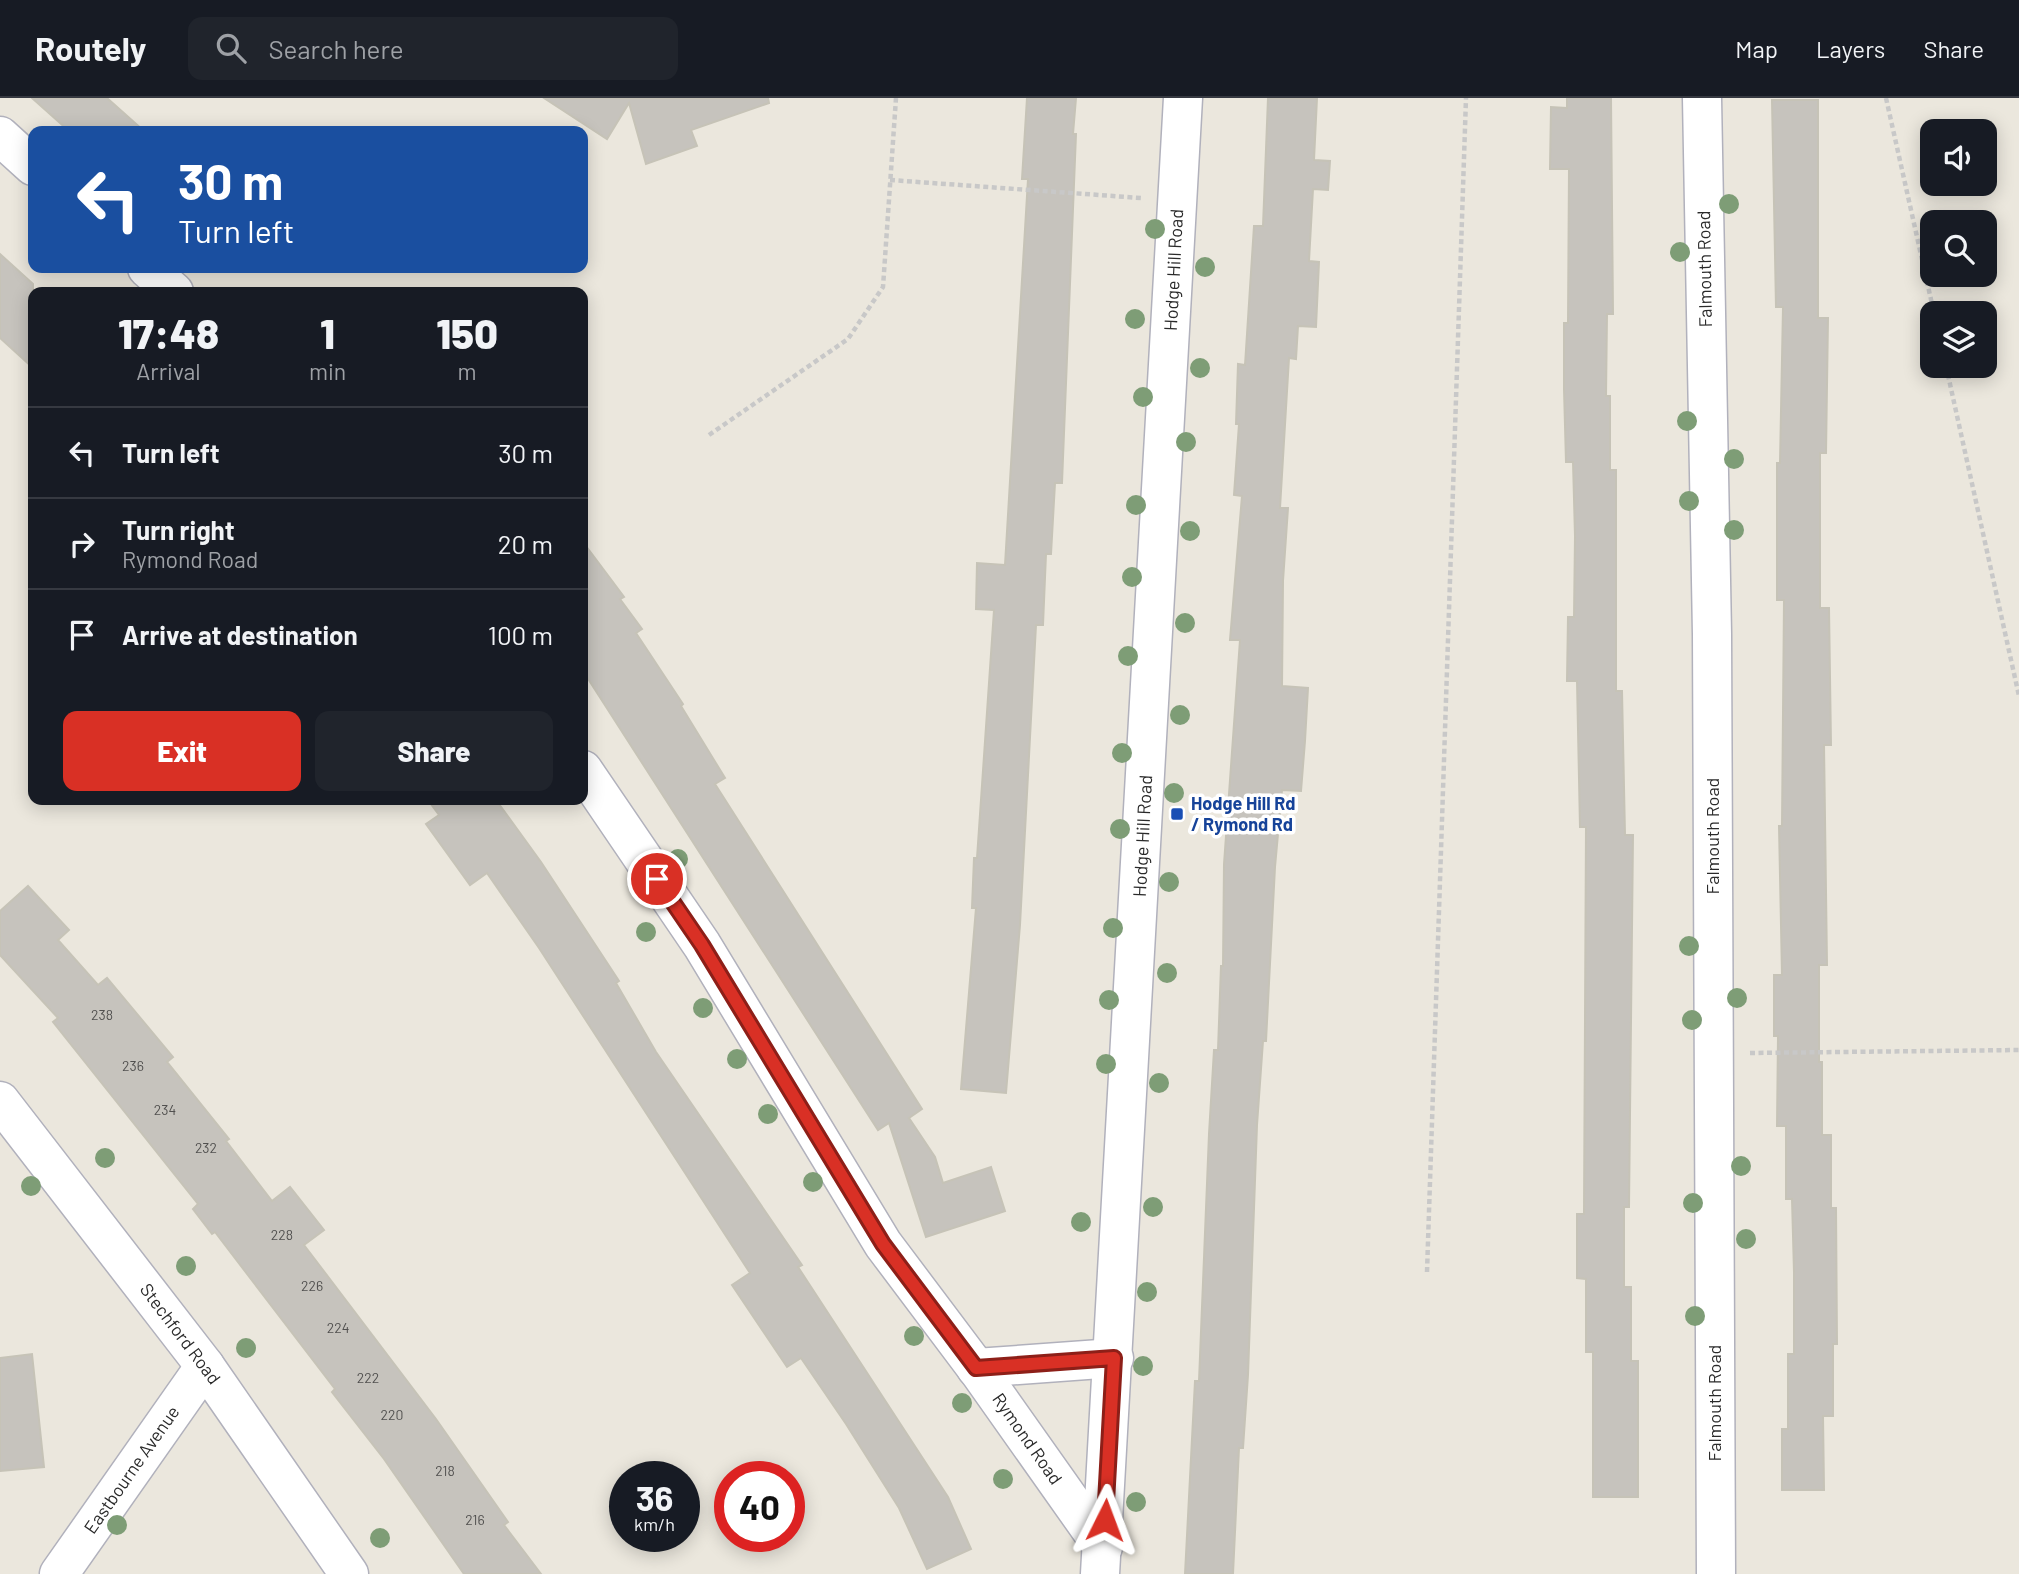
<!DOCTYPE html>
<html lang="en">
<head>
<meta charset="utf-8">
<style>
	body { margin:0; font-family:Barlow,sans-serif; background:#20242c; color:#f1f3f6; height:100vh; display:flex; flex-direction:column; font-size:26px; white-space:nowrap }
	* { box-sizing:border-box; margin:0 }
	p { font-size:23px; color:#9ea1a6 }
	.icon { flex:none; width:38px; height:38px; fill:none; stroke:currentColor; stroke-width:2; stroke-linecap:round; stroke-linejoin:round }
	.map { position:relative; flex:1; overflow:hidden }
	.details { position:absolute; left:28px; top:189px; width:560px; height:518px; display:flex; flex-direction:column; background:#171b24; border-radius:14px; box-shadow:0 4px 18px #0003 }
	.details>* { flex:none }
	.guide { position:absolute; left:28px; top:28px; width:560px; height:147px; border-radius:14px; box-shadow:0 4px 18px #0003; background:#1a4fa0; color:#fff; overflow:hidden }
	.tools { position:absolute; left:1920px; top:21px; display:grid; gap:14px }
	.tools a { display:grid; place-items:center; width:77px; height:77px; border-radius:14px; background:#171b24; box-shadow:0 4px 18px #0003; font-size:35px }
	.speed { position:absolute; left:609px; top:1363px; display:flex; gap:14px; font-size:35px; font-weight:700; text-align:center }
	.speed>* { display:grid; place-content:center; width:91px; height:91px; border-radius:50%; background:#171b24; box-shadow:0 4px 18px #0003; line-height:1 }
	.speed small { font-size:18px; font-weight:400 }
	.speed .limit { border:10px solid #d22; background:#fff; color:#111 }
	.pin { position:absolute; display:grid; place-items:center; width:60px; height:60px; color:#fff; margin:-30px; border:4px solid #fff; border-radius:50%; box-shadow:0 2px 7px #0007 }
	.me { position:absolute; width:77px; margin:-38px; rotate:3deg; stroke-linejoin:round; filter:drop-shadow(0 0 5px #0008) }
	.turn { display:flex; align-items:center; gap:24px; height:147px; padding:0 35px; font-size:32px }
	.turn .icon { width:91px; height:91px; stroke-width:2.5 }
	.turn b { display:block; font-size:49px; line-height:60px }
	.eta { display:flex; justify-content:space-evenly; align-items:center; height:119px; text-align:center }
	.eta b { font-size:42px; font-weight:800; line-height:49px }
	.button { display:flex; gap:14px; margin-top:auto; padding:14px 35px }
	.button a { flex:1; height:80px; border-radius:14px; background:#d93025; color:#fff; font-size:28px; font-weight:800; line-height:80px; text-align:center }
	.button a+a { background:#20242c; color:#f1f3f6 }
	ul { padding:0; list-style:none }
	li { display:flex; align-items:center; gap:21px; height:91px; padding:0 35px; border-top:2px solid #363941 }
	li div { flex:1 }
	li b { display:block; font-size:26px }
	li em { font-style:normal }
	header { display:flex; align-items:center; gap:42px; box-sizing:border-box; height:98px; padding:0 35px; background:#171b24; border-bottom:2px solid #363941 }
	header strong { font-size:33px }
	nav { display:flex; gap:38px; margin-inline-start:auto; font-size:24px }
	.search { width:490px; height:63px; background:#20242c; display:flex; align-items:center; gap:18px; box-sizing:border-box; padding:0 24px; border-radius:14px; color:#9ea1a6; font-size:26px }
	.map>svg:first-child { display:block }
</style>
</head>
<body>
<header>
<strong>Routely</strong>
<div class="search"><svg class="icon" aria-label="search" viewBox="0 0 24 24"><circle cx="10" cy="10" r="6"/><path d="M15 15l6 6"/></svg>Search here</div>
<nav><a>Map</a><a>Layers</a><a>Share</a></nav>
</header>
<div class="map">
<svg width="2019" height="1476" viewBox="0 0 2019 1476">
	<rect width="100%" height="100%" fill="#ebe7dd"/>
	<!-- building -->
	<g fill="#c6c3bd" stroke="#c6c3b7" stroke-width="2">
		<polygon points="32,0 107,0 144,33 69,33"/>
		<polygon points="544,0 768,0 769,5 691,32 697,48 646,66 629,5 607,41"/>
		<polygon points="1027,0 1076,0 1073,36 1076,36 1062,385 1055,385 1051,456 1046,456 1043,527 1036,527 1020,827 1006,995 961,991 976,810 972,810 974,760 977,760 994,512 976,511 977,465 1005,467 1028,81 1022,81"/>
		<polygon points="1268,0 1317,0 1314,62 1330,63 1328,92 1313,91 1309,163 1319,164 1316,229 1298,228 1296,261 1289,260 1280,410 1288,410 1283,483 1282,588 1308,590 1305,643 1301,693 1282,692 1275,769 1266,943 1263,943 1257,1027 1248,1277 1243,1350 1239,1350 1233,1476 1185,1476 1195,1283 1199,1283 1209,1036 1214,952 1218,952 1221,868 1223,868 1224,766 1240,542 1230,542 1242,398 1234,397 1239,326 1236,326 1238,266 1245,267 1254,128 1263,128"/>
		<polygon points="1567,0 1611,0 1613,216 1607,216 1606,298 1610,298 1610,372 1616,372 1616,593 1622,593 1625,737 1633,737 1629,1109 1624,1109 1624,1189 1631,1189 1631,1263 1638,1263 1638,1399 1593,1399 1593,1254 1586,1254 1586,1181 1577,1180 1577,1116 1584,1116 1586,729 1580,729 1577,583 1567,583 1568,519 1574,519 1575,438 1573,364 1566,364 1564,291 1564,225 1568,225 1569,71 1550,71 1551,9 1567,10"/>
		<polygon points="1772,2 1818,2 1818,220 1828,220 1826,355 1820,355 1820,510 1829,510 1831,647 1824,647 1827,867 1819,867 1819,964 1822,964 1822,1037 1831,1037 1831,1110 1836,1110 1837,1246 1833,1246 1833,1318 1823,1318 1824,1392 1782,1392 1782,1331 1788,1331 1788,1256 1794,1256 1794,1174 1792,1101 1786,1101 1786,1028 1777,1028 1778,938 1774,938 1774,877 1782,877 1779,728 1782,728 1784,502 1777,502 1777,365 1780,365 1783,209 1776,209"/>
		<polygon points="0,156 33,186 33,270 0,240"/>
		<polygon points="583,444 624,499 620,501 642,531 636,535 683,606 681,608 725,680 715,686 922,1011 909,1020 935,1059 943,1085 991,1069 1005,1113 926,1139 889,1025 878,1032 583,573"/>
		<polygon points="428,702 496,702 541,764 619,883 616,885 656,954 802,1167 798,1169 948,1399 971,1451 927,1471 899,1410 846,1326 801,1260 787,1269 732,1187 750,1175 539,850 487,775 470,787 426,726 439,717"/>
		<polygon points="28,788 69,832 58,842 98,887 107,880 173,959 167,964 229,1041 226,1043 272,1103 290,1089 324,1132 304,1147 436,1321 508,1424 504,1427 541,1476 464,1476 384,1361 332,1294 335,1291 215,1134 212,1136 193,1111 198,1106 53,924 58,920 0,857 0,813"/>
		<polygon points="32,1256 44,1369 0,1373 0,1260"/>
	</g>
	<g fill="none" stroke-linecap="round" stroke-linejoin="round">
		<!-- minor casing -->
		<g stroke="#b1b1bc" stroke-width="41">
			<g id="minor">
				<polyline points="1702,0 1712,536 1716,1476"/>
				<polyline points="0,38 33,68"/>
				<polyline points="147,170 174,194"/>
				<polyline points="583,672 702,847 883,1146 980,1275 1103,1449"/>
				<polyline points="976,1270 1114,1260"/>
				<polyline points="59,1476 205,1268"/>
			</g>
		</g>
		<!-- tertiary casing -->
		<g stroke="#b1b1bc" stroke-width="41">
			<polyline id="tertiary" points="1100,1476 1183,0"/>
		</g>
		<!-- secondary casing -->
		<g stroke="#b1b1bc" stroke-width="41">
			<polyline id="secondary" points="0,1003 205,1268 349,1476"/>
		</g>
		<!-- path -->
		<g stroke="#c8c8c8" stroke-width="4.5" stroke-dasharray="5 3.5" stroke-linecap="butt">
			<polyline points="1886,0 1934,215"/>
			<polyline points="890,82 1141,100"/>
			<polyline points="1946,268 2019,598"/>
			<polyline points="709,337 848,241 883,189 896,0"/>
			<polyline points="1750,955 2019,952"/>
			<polyline points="1427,1174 1466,0"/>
		</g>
		<!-- minor -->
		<use href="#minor" stroke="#fff" stroke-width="38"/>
		<!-- tertiary -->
		<use href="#tertiary" stroke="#fff" stroke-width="38"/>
		<!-- secondary -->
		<use href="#secondary" stroke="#fff" stroke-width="38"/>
	</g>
	<!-- trees -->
	<g fill="#7e9d76">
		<circle cx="1729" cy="106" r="10"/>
		<circle cx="1155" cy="131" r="10"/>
		<circle cx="1680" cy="154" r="10"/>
		<circle cx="1205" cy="169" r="10"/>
		<circle cx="1135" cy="221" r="10"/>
		<circle cx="1200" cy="270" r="10"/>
		<circle cx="1143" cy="299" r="10"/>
		<circle cx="1687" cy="323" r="10"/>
		<circle cx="1186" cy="344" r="10"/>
		<circle cx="1734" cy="361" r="10"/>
		<circle cx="1689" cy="403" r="10"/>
		<circle cx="1136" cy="407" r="10"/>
		<circle cx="1734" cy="432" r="10"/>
		<circle cx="1190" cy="433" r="10"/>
		<circle cx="1132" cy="479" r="10"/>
		<circle cx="1185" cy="525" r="10"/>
		<circle cx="1128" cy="558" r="10"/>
		<circle cx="1180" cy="617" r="10"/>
		<circle cx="1122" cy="655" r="10"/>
		<circle cx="1174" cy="695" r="10"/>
		<circle cx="1120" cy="731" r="10"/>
		<circle cx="678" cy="761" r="10"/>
		<circle cx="1169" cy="784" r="10"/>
		<circle cx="1113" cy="830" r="10"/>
		<circle cx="646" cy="834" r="10"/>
		<circle cx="1689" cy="848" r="10"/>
		<circle cx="1167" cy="875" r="10"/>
		<circle cx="1737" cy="900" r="10"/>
		<circle cx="1109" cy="902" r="10"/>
		<circle cx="703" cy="910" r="10"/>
		<circle cx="1692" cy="922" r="10"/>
		<circle cx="737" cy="961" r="10"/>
		<circle cx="1106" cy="966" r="10"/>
		<circle cx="1159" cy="985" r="10"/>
		<circle cx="768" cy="1016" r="10"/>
		<circle cx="105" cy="1060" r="10"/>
		<circle cx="1741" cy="1068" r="10"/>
		<circle cx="813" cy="1084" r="10"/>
		<circle cx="31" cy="1088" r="10"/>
		<circle cx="1693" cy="1105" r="10"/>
		<circle cx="1153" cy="1109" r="10"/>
		<circle cx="1081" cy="1124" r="10"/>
		<circle cx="1746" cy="1141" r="10"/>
		<circle cx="186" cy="1168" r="10"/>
		<circle cx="1147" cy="1194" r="10"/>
		<circle cx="1695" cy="1218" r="10"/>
		<circle cx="914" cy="1238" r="10"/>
		<circle cx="246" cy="1250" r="10"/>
		<circle cx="1143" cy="1268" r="10"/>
		<circle cx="962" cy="1305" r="10"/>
		<circle cx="1003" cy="1381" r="10"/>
		<circle cx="1136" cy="1404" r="10"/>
		<circle cx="117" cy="1427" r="10"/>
		<circle cx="380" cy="1440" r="10"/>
	</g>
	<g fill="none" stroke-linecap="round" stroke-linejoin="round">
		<!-- route casing -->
		<g stroke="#8d1f18" stroke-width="18">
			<polyline id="route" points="657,781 702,847 883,1146 976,1270 1114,1260 1105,1422"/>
		</g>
		<!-- route -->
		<use href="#route" stroke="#d93025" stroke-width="12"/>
	</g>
	<!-- markers -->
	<rect fill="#1a4fb4" stroke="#fff" stroke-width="2.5" x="1170" y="709" width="14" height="14" rx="3.5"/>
	<g text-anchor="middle" stroke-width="7" stroke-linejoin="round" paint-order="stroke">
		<!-- number labels -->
		<g font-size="14" fill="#51504f">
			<text x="102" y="922">238</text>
			<text x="133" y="973">236</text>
			<text x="165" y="1017">234</text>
			<text x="206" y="1055">232</text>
			<text x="282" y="1142">228</text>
			<text x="312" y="1193">226</text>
			<text x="338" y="1235">224</text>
			<text x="368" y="1285">222</text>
			<text x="392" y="1322">220</text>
			<text x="445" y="1378">218</text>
			<text x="475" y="1427">216</text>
		</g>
		<!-- street labels -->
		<g font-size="18" fill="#2a2a2a" stroke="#fff">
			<text transform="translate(1705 171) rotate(-91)" y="6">Falmouth Road</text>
			<text transform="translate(1174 172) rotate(-87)" y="6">Hodge Hill Road</text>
			<text transform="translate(1143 738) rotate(-87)" y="6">Hodge Hill Road</text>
			<text transform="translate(1713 738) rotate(-90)" y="6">Falmouth Road</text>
			<text transform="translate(180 1236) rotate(53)" y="6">Stechford Road</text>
			<text transform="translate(1715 1305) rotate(-90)" y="6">Falmouth Road</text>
			<text transform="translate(1027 1341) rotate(55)" y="6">Rymond Road</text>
			<text transform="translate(132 1372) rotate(-55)" y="6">Eastbourne Avenue</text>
		</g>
		<!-- transit labels -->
		<g font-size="18" font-weight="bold" fill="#164399" stroke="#fff" text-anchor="start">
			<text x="1191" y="712">Hodge Hill Rd<tspan x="1191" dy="21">/ Rymond Rd</tspan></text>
		</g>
	</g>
</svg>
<div class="tools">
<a><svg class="icon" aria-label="sound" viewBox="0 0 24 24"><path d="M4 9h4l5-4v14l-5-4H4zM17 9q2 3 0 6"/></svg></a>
<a><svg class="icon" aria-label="search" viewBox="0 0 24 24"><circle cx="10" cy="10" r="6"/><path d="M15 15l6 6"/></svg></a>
<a><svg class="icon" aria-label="layers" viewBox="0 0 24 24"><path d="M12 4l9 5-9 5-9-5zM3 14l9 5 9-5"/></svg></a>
</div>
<div class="speed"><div>36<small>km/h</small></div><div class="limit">40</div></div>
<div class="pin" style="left:657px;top:781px;background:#d93025"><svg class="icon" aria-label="arrive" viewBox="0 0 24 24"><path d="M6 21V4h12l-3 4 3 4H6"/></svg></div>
<svg class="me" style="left:1105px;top:1422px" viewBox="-20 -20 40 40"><path d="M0-17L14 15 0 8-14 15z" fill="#d93025" stroke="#fff" stroke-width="4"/></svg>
<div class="guide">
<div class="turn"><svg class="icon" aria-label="left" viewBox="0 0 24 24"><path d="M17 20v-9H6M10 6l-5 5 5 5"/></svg><div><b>30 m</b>Turn left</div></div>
</div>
<section class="details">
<div class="eta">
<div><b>17:48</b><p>Arrival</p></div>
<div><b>1</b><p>min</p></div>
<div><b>150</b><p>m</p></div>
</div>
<ul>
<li><svg class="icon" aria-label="left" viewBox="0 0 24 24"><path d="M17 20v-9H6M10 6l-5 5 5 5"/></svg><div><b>Turn left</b></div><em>30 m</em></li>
<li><svg class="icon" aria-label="right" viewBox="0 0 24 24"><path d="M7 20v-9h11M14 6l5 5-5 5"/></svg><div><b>Turn right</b><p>Rymond Road</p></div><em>20 m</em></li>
<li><svg class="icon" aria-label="arrive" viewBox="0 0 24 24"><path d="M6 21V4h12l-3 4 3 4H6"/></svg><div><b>Arrive at destination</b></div><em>100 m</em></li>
</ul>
<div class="button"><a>Exit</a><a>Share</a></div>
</section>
</div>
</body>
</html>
